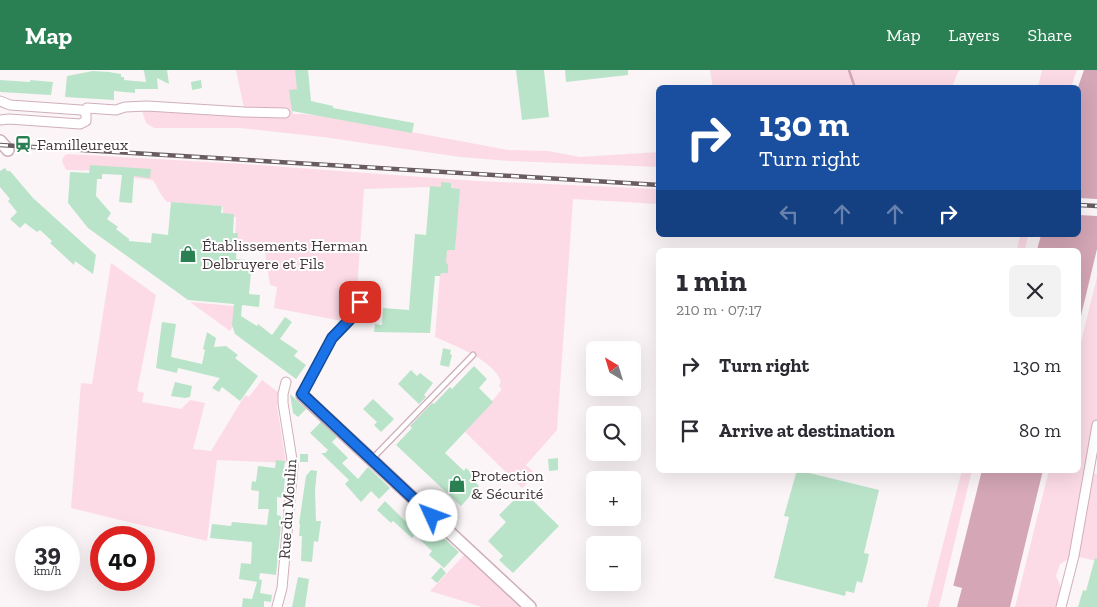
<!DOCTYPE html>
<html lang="en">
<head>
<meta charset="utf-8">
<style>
	body { margin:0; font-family:"Zilla Slab",serif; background:#f2f2f3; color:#2b2b33; height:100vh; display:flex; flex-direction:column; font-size:19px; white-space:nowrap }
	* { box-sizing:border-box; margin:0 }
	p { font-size:16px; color:#7c7c81 }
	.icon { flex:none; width:28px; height:28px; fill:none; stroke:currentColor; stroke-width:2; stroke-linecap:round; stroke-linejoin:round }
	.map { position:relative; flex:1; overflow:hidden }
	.panel { position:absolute; left:656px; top:178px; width:425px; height:225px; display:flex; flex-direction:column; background:#fff; border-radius:8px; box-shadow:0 5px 20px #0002 }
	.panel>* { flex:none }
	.hud { position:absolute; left:656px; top:15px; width:425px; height:152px; border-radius:8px; box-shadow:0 5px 20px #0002; background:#1a4fa0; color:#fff; overflow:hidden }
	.needle { width:32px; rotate:322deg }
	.tools { position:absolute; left:586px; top:271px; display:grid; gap:10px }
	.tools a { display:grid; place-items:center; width:55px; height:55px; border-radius:8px; background:#fff; box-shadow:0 5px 20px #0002; font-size:25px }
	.speed { position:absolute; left:15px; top:456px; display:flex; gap:10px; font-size:25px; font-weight:700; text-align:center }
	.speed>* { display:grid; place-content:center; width:65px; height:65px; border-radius:50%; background:#fff; box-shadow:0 5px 20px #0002; line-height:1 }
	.speed small { font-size:12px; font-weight:400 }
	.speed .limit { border:8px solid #d22; background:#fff; color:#111 }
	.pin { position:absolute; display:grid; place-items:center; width:42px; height:42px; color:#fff; margin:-21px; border-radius:10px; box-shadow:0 2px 8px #0006 }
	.me { position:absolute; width:55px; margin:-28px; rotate:313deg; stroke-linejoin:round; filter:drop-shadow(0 0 4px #0008) }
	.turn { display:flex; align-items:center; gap:18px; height:105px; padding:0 20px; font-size:22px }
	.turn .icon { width:65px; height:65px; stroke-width:2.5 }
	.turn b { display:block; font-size:35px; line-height:42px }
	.lanes { display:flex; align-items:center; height:48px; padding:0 20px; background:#0003; justify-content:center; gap:25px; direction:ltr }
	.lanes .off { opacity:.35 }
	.round { display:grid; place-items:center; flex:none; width:52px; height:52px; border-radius:8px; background:#f2f2f3 }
	.head { display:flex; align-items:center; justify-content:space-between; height:85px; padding:0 20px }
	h1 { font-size:30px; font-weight:800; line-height:38px }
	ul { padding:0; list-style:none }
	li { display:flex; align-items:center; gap:15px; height:65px; padding:0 20px }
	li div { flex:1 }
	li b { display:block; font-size:19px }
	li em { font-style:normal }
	header { display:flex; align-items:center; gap:30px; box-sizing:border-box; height:70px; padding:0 25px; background:#2a8053; color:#fff }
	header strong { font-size:24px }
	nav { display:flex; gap:28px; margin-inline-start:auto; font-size:18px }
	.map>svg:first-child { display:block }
</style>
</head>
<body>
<header>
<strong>Map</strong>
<nav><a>Map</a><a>Layers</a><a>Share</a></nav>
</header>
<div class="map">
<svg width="1097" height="537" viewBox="0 0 1097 537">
	<rect width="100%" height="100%" fill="#fbf5f7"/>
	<!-- green -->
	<g fill="#fcdbe6">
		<polygon points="236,0 296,0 300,26 291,27 293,44 302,44 331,47 508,80 548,81 580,87 659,82 659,97 509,91 460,87 323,67 240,58 154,58 146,53 142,41 147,36 244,38"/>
		<polygon points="710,0 960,0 958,2 952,17 713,18"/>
		<polygon points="1042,0 1077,0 1071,17 1038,17"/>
		<path d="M68,84L243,94L477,111L659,119V134L573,129L557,360L526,395L536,404L522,418L464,361L493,330L502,319L499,316L501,312C494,290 455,276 435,267L442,179L455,180L458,119L429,117L364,119L357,220L353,223L356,226L342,251L274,238L277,217L270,215L264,176L235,170L236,147L223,145V136L167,132L162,126L153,110C141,109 129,107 118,104C102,99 83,101 66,100L62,91L64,86Z"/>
		<polygon points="1020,165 1028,165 1025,180 1017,180"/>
		<polygon points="111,193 156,225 137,321 144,323 142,332 181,339 190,330 205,333 193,379 211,381 245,325 249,327 262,310 278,322 277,336 286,393 217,390 207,471 71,438 81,313 92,314"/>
		<polygon points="1097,207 1097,366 1089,402 1097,404 1097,491 1074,486 1060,494 1056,506 1061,517 1065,521 1061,537 1015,537 1049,400 1079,400 1079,280"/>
		<polygon points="190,232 234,236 236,252 230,261"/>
		<polygon points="962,400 972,400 939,537 927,537"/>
		<polygon points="469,480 530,537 482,537 430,521"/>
	</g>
	<!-- water -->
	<g fill="#d4a6b6">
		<polygon points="1084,0 1097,0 1097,179 1079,254 1079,180 1037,180 1041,165 1079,165 1078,17"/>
		<polygon points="982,400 1043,400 1010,537 948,537"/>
	</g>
	<!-- pier -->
	<g fill="#fbf5f7">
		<polygon points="1079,128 1097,129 1097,146 1079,145"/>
		<polygon points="951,515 962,518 957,537 945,537"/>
	</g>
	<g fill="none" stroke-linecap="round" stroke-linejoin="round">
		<!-- stream -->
		<polyline stroke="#d4a6b6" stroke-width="2.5" points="849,0 855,18"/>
	</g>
	<!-- building -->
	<g fill="#bae4c9">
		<polygon points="143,0 167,0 169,14 157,8 158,19 135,19 135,23 114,21 114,30 65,27 67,6 93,1 109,2 121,4 121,7 124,7 124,10 146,12 144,1"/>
		<polygon points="295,0 308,0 311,31 333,36 333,38 414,53 412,63 292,41 289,20 297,19"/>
		<polygon points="516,0 544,0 549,47 522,50"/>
		<polygon points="565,0 628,0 628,5 566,12"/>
		<polygon points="0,10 30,12 30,10 53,12 51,25 0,22"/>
		<polygon points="201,10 202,18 192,20 191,12"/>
		<polygon points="90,95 151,99 150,108 134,106 132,133 119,132 122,105 102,104 102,109 97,109 96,126 111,143 107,149 118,157 116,159 129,169 129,171 151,173 152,163 168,165 171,132 222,136 221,143 234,144 233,163 238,163 236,189 254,191 254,202 251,202 249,224 260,225 259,237 242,235 241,246 257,256 258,254 272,265 285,247 292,252 280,269 298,281 294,286 306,295 296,309 235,264 232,255 234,234 188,230 88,158 68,133 70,102 89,103"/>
		<polygon points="5,98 7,101 10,101 33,128 96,185 93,204 75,191 74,195 50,173 52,171 40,160 37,162 25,153 20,158 10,149 17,142 8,131 10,129 0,117 0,101"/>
		<polygon points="441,112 451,113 451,118 460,119 455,180 447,180 446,193 448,194 448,203 441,203 440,206 435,206 430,263 374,262 375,254 382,255 383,238 409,240 415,164 426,165 430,116 441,117"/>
		<polygon points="162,252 176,254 171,287 202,294 205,280 203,279 207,262 216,268 214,277 226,276 238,285 235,288 258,306 240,331 222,317 219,322 212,318 220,308 178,298 177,303 156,298"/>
		<polygon points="443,278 451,280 450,284 452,285 449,297 440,295"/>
		<polygon points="474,296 487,309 479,318 493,332 445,383 464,401 466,398 479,410 476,413 479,416 461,436 396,375 412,358 410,356 432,333 434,334 450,317 452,319"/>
		<polygon points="411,300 417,306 420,303 433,313 424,325 426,327 419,334 398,314"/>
		<polygon points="175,312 192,316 190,327 185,328 171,326"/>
		<polygon points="290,324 306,339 298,347 293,343"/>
		<polygon points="373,329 394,349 381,362 374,355 377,352 363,339"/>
		<polygon points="321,352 337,367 332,372 348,388 342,393 358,409 368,397 390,418 379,429 371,421 361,432 345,414 349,410 321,383 325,383 328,380 310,363"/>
		<rect x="300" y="384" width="8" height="8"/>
		<polygon points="558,388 558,400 549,401 548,389"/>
		<polygon points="276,390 285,391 284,398 286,398 283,428 277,427 277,445 281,446 281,455 276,505 260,503 259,509 262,510 260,523 272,525 271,532 264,531 264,537 242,537 243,528 252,529 257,512 239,509 241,493 251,494 252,472 210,468 212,454 231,456 232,452 267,455 269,439 258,439 259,421 251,420 252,411 256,412 258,396 275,398"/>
		<polygon points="311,400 317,401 315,420 316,451 321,451 318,472 314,471 312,492 301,491 302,466 299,466 300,454 299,454 306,406"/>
		<polygon points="797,400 879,420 864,483 869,484 867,494 862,513 857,511 854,523 846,521 845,526 774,508 789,447 784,446"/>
		<polygon points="523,421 559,456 513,503 499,490 503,486 488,471 506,452 499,445"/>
		<polygon points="385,431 405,451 409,448 419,456 424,450 459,482 444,498 429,485 432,481 415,465 412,468 393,451 391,453 377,440"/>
		<polygon points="1095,488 1097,489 1097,537 1078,537 1083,520 1086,521"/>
		<polygon points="441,497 446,503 437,513 431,508"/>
		<polygon points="298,507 309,509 305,537 292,537"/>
	</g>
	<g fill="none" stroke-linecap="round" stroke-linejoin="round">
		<!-- service casing -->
		<g stroke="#cfb0ba" stroke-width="7">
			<g id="service">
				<polyline points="302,323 332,268 360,237 361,232 356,226"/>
				<polyline points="372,389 473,285"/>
			</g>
		</g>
		<!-- minor casing -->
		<g stroke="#cfb0ba" stroke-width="11">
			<g id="minor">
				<polyline points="0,31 10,35 81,40 86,43 86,51 80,54 9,49 0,50"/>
				<polyline points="87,38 116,40 125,37 147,36 244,42 285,43"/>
				<polyline points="277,537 282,518 293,396 283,333 283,324 286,312"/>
				<polyline points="1061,537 1074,486 1097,355"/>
			</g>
		</g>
		<!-- tertiary casing -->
		<g stroke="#cfb0ba" stroke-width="14">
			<g id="tertiary">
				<polyline points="0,71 8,80"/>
				<polyline points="302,325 530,537"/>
			</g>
		</g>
		<!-- service -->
		<use href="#service" stroke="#fff" stroke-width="4.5"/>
		<!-- minor -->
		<use href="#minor" stroke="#fff" stroke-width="9"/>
		<!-- tertiary -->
		<use href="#tertiary" stroke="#fff" stroke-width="11"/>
		<!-- rail casing -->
		<g stroke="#685c60" stroke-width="4.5">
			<g id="rail">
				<polyline points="0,75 659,115"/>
				<polyline points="1079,135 1097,136"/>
			</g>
		</g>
		<!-- rail -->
		<use href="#rail" stroke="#fff" stroke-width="2.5" stroke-dasharray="8" stroke-linecap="butt"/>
	</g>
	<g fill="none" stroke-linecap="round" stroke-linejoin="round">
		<!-- route casing -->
		<g stroke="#114b97" stroke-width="12">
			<polyline id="route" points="360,232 358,241 332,268 302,324 432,446"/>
		</g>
		<!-- route -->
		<use href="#route" stroke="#1a73e8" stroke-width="9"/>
	</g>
	<!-- icons -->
	<defs>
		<g id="station-bare" transform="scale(1.35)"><path d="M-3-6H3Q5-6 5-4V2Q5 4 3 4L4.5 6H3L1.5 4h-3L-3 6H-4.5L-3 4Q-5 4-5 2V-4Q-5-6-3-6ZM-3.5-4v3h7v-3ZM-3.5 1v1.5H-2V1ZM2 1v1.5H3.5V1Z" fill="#2a8053" stroke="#fff" stroke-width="2.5" paint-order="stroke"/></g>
		<g id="shop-bare" transform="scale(1.35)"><path d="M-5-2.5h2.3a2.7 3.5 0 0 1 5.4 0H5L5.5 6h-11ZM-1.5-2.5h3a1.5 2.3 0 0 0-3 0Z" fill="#2a8053" stroke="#fff" stroke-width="2.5" paint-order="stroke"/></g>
	</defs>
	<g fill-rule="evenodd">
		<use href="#station-bare" x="23" y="74"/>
		<use href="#shop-bare" x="188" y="184"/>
		<use href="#shop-bare" x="457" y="414"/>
	</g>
	<g text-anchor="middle" stroke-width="4" stroke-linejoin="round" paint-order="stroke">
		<!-- poi labels -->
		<g font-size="16" fill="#44373b" stroke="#fff" text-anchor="start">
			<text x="37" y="80">Familleureux</text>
			<text x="202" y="181">Établissements Herman<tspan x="202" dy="18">Delbruyere et Fils</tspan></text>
			<text x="471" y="411">Protection<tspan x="471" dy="18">&amp; Sécurité</tspan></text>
		</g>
		<!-- street labels -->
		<g font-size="16" fill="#44373b" stroke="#fff">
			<text transform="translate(287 439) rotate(-86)" y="6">Rue du Moulin</text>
		</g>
	</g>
</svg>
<div class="tools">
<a><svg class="needle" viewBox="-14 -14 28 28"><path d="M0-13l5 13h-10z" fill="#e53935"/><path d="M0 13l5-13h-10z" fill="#7c7c81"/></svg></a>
<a><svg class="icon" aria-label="search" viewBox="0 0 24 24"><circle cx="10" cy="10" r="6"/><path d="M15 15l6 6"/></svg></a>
<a>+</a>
<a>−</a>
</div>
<div class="speed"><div>39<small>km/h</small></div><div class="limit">40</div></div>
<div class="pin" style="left:360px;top:232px;background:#d93025"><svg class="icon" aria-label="arrive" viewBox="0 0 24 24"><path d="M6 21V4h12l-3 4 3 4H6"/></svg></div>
<svg class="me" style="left:432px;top:446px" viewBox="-20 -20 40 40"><circle r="19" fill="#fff"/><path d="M0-13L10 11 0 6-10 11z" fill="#1a73e8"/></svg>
<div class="hud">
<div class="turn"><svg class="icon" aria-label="right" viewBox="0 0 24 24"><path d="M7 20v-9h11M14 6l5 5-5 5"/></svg><div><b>130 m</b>Turn right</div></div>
<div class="lanes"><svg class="icon off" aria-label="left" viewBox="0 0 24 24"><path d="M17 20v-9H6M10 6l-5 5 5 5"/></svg><svg class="icon off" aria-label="ahead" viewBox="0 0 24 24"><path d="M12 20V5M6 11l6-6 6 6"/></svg><svg class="icon off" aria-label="ahead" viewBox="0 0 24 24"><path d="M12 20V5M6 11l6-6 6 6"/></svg><svg class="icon" aria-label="right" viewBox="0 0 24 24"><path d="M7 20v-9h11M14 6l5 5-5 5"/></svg></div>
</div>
<section class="panel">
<div class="head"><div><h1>1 min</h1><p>210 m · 07:17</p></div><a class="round"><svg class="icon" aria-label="close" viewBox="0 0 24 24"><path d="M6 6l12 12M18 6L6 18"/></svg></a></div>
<ul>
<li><svg class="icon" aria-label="right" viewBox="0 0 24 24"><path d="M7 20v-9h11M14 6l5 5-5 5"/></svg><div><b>Turn right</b></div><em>130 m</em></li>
<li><svg class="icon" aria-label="arrive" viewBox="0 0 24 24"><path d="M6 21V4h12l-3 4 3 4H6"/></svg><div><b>Arrive at destination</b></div><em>80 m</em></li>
</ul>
</section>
</div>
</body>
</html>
